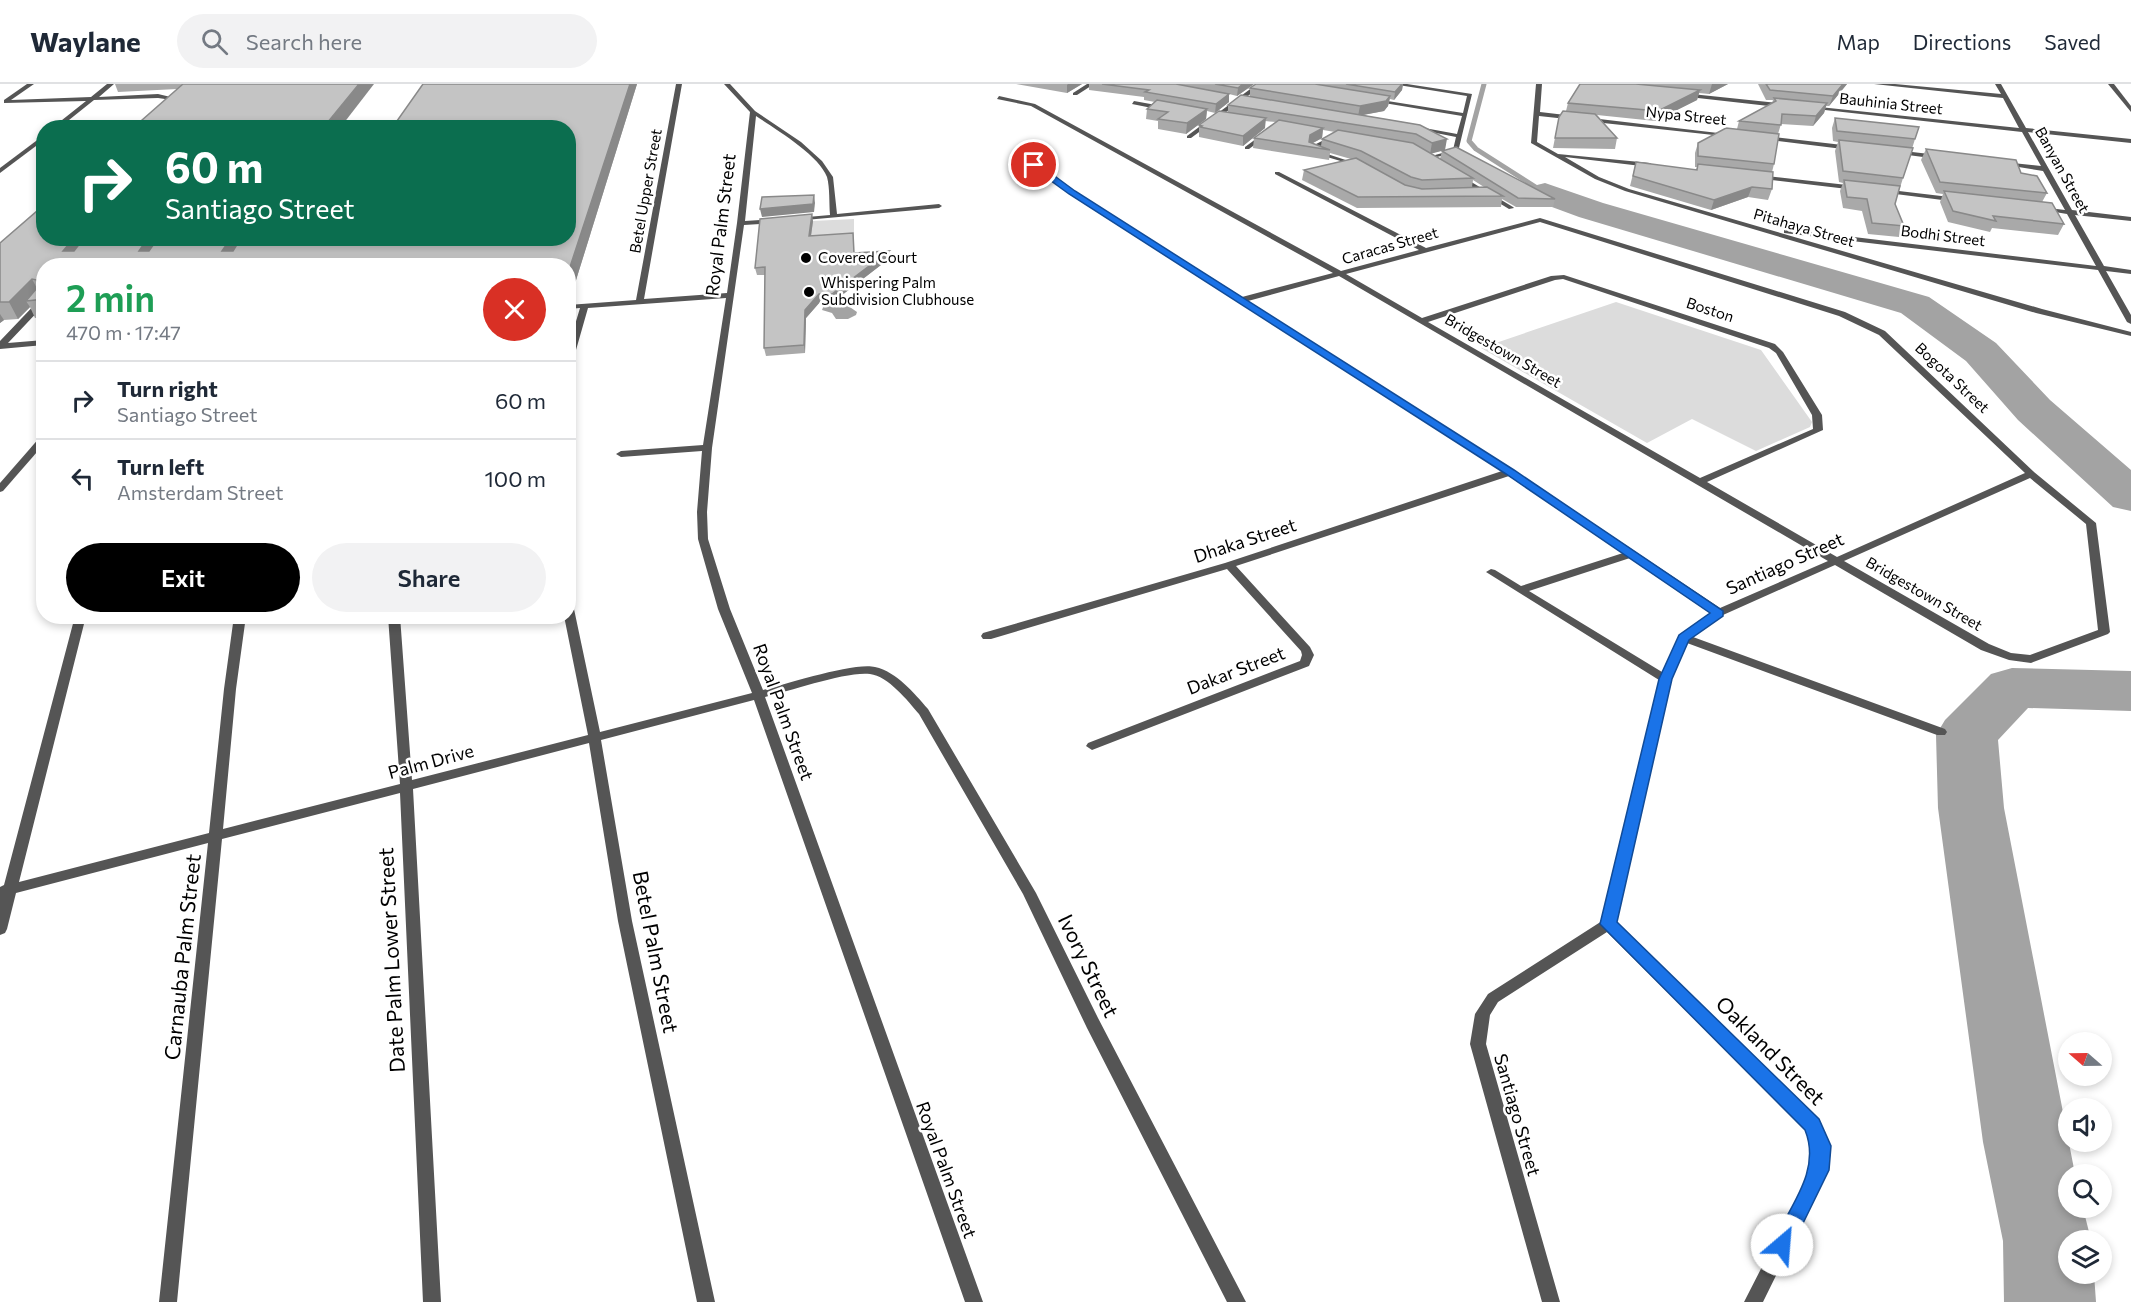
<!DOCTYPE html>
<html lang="en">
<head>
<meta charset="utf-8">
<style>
	body { margin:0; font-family:Commissioner,sans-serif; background:#f2f2f3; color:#1f2937; height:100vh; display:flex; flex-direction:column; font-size:22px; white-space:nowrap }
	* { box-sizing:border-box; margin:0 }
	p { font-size:20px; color:#747a83 }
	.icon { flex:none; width:33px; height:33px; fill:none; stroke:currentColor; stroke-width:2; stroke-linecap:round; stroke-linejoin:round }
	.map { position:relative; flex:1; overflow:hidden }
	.drawer { position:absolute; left:36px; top:174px; width:540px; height:366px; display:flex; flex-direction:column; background:#fff; border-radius:24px; box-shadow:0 3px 9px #0003 }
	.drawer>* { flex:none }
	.guide { position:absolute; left:36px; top:36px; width:540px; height:126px; border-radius:24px; box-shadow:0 3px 9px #0003; background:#0b6e4f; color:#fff; overflow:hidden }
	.needle { width:39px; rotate:290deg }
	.buttons { position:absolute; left:2058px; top:948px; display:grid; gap:12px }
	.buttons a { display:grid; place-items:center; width:54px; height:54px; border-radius:50%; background:#fff; box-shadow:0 3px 9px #0003; font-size:30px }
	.pin { position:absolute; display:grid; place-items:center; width:51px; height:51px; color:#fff; margin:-26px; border:3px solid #fff; border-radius:50%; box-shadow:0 2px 6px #0007 }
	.me { position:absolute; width:66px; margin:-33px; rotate:27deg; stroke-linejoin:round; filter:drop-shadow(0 0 4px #0008) }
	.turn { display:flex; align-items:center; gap:21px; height:126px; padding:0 30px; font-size:27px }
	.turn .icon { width:78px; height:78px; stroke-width:2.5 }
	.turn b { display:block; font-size:42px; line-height:51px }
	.round { display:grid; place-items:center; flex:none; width:63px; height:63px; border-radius:32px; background:#f2f2f3 }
	.headline { display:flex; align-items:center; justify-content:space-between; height:102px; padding:0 30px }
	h1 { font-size:36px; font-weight:600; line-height:45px; color:#1e9e55 }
	.cta { display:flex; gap:12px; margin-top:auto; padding:12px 30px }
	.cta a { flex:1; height:69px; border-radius:36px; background:#000; color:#fff; font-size:24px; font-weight:600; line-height:69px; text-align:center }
	.cta a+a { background:#f2f2f3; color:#1f2937 }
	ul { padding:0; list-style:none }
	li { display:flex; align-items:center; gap:18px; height:78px; padding:0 30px; border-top:2px solid #e0e1e3 }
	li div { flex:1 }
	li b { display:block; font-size:22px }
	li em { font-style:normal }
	header { display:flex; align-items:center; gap:36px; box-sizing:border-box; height:84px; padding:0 30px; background:#fff; border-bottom:2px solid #e0e1e3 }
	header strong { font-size:28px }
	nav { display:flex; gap:33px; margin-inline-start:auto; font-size:21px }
	.search { width:420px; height:54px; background:#f2f2f3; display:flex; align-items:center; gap:15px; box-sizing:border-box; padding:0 21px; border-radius:33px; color:#747a83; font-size:22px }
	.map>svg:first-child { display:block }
</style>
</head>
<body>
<header>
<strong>Waylane</strong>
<div class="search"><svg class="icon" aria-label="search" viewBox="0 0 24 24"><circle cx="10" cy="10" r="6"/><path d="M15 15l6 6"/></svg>Search here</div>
<nav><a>Map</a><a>Directions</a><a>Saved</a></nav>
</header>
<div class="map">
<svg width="2131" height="1218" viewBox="0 0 2131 1218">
	<rect width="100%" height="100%" fill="#fff"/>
	<!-- green -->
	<g fill="#dcdcdc">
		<polygon points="854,135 854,156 768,160 770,139"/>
		<polygon points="1616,218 1761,266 1812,338 1810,343 1756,367 1692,335 1647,359 1481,264"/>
	</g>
	<!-- water -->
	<polygon fill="#a3a3a3" points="836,218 844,219 857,228 856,231 848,235 836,235 832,229 822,226 824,221"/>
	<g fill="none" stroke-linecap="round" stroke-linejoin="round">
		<!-- stream -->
		<polyline stroke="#a3a3a3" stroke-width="5" points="1484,0 1469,57 1476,65 1545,109"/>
		<!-- river -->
		<g fill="#a3a3a3" fill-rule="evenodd">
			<polygon points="1545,99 1603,119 1929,213 1996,259 2050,316 2131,386 2131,427 2113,423 2018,336 1966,277 1901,229 1579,133 1533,116 1528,109 1533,102"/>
			<polygon points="2012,584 2131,587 2131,627 2028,624 1998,656 2004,724 2075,1090 2068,1090 2068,1124 2083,1124 2091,1156 2068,1156 2068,1190 2094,1190 2096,1218 2004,1218 2003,1157 1983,1058 1938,724 1936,651 1945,636 1991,590"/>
		</g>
		<!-- minor -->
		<g fill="#555" fill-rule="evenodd">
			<polygon points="27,0 34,0 11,16 91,13 107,0 114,0 99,13 158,10 179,15 171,23 168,21 172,16 158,14 94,16 59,44 52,44 86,17 4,19 4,16"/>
			<path d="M676,0H682L644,215L727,209L737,139L750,28L724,0H730L755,27L801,58L822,77L833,93L837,130L939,120L942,122L939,124L794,137V135L796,134L830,131C829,119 830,104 827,93C819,71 775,45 756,32L745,137L776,135L780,137L776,139L744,141L712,364L707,428L708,455L730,525L763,606C787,600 854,578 875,583C897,588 914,609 928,625L1036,809L1098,934L1246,1218H1227L1087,944L1023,810L919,630C908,617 888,592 870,590C847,587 790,607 765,613L983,1218H965L754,616L601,656L632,837L715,1218H697L618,837L589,659L413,705L441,1218H423L400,709L222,755L177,1218H159L208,759L16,809L7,845L5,849L0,851V803L4,801L75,532H86L19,798L209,749L224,605L234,532H246L236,605L223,745L400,700L388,532H400L412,696L588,651L564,532H568V522L574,525L600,648L752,609L718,525L698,455L697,428L702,367L621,373L616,370L621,367L703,361L726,214L588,224L572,280L568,282V264L580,224L568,225V221L636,216Z"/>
			<polygon points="1087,0 1094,0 1077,11 1073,11 1073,9"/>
			<polygon points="1257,0 1264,0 1191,54 1187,54 1187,52"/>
			<polygon points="1392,0 1407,0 1472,10 1458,68 1428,75 1428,73 1453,66 1456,53 1416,45 1419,43 1457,50 1462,32 1372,17 1375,15 1463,29 1467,12"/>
			<polygon points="1536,0 1542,0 1540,28 1735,51 1732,53 1539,32 1537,58 1558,70 1650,79 1653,81 1650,83 1565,73 1599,93 1629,105 2042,225 2131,248 2131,252 2036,229 1625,107 1595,95 1531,59"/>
			<polygon points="1874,0 1895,0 2001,10 1995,0 2001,0 2026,44 2131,55 2131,59 2028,48 2072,126 2131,133 2131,137 2075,131 2104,182 2131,186 2131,190 2106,187 2131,231 2131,240 2127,238 2098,186 1784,149 1784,145 1787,145 2096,182 2067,130 2037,125 2040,123 2065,126 2043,87 2000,80 2003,78 2041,82 2022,48 1807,24 1810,22 2019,44 2003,14"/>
			<polygon points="2108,0 2114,0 2131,22 2131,28"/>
			<polygon points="1682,9 1787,20 1790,22 1787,24 1680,12"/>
			<path d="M999,12L1035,20L1341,187L1419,166L1275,90V88H1279L1426,164L1540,134L1845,228L1885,247L2034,388L2096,439L2110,548L2108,550L2031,579L2009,576L1981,566L1835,481L1723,531L1693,553L1945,645L1947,648L1945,651H1937L1687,559L1671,595L1616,838L1819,1036C1828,1055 1829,1065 1828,1086L1763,1218H1744L1812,1085L1813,1062L1806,1046L1607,848L1498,918L1490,931L1486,960L1560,1218H1542L1470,960L1475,930L1488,910L1602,837L1659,596L1486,488L1491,485L1495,486L1521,502L1623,469L1509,392L1236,482L1310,563L1314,571L1309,582L1092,666L1086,662L1088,659L1300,577L1302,571L1301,567L1227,485L991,555H983L981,552L983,549L1225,479L1502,387L1070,109L1012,67L1017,66L1074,107L1242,213L1333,189L1031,22L997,15ZM1540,138L1839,232L1879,251L2025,389L1837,473L1707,398L1823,346L1822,331L1783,268L1775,260L1564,191L1551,192L1422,234L1346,190ZM1339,192L1828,477L1720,524L1513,386L1248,217ZM1563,195L1769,264L1776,269L1812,331L1813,345L1700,394L1428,238L1555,196ZM2030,394L2086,440L2098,546L2030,571L2011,569L1989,560L1844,477ZM1630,474L1712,529L1680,551L1662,588L1529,507Z"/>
			<polygon points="1134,17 1167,23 1170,25 1167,27 1132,20"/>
			<polygon points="1264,49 1269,50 1249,65 1245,65 1245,63"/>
			<polygon points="44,51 44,56 0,89 0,84"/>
			<polygon points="1332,52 1337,53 1315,66 1361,81 1361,83 1310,68 1310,63"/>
			<polygon points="1764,52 1851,62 1854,64 1851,66 1762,55"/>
			<polygon points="1895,66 1938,71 1941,73 1938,75 1893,69 1893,67"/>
			<polygon points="1458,90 1513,123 1514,124 1509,125 1456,93 1455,92"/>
			<polygon points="1757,91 1856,102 1859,104 1856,106 1755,94 1754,93"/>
			<polygon points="1882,105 1958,114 1961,116 1958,118 1880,108 1879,107"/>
			<polygon points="41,214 44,214 44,221 8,259 44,256 44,261 0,265 0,257"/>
			<polygon points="44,351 44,360 3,407 0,408 0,399 41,352"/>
		</g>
	</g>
	<!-- wall -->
	<g fill="#a9a9a9" fill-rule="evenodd">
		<polygon points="115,0 374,0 177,5 118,8"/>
		<polygon points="423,0 637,0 572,209 568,209 568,182 44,182 44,233 35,234 30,223 18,235 4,236 0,239 0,159 44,154 568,154"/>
		<polygon points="1016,0 1082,0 1067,9"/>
		<polygon points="1089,0 1254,0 1237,12 1229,10 1229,18 1215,29 1207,27 1206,35 1186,50 1158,45 1158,37 1146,35 1147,25 1155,18 1144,16 1144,13 1089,6"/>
		<path d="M1256,0H1403L1402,6L1394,16L1390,15L1388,22L1384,27L1362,31L1420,41L1445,66L1431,69L1440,75L1442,67L1555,115L1553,123H1516L1502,115L1501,123L1357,124L1302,96L1304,86L1351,75L1330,69L1329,76L1253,64L1254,54L1276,38L1265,37V44L1243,62L1199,53V41L1228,29V21L1250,12V4ZM1323,46L1335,48L1322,55L1321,62L1313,59L1322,54ZM1473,96L1484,103H1472Z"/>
		<polygon points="1580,0 1728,0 1709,10 1699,9 1697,16 1655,37 1597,31 1617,54 1615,65 1553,64 1559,33 1566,27 1568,19"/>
		<polygon points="1758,0 1847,0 1829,22 1826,22 1824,29 1813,42 1781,40 1778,50 1774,80 1772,88 1772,105 1768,116 1748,113 1711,126 1630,102 1636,78 1696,86 1697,83 1695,83 1695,69 1698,59 1737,45 1739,37 1772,19 1773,16 1766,16"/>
		<polygon points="1835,34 1915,55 1895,120 1904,142 1899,153 1868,150 1862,127 1843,124 1840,107 1843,99 1839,98 1835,67 1838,58 1833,57 1832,44"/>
		<polygon points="1926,65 2021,89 2047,109 2042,118 2064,140 2058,151 1992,144 1990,148 1948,138 1940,118 1943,110 1936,109 1921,76"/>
		<polygon points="813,137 811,151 854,169 890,174 833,218 820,218 806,234 805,269 766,272 764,264 765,191 757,191 755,184"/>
	</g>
	<!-- shaded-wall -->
	<g fill="#898989">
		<polygon points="359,0 374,0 340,44 323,44"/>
		<polygon points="630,0 637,0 572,209 568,197 568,189"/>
		<polygon points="1068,0 1082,0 1067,9 1067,1"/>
		<polygon points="1243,0 1254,0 1237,12 1238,4"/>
		<polygon points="1402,0 1403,0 1402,6 1394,16 1395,8"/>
		<polygon points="1712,0 1728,0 1709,10"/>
		<polygon points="1843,0 1847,0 1829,22 1833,12"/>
		<polygon points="1700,6 1697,16 1655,37 1658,27"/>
		<polygon points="1229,10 1229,18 1215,29 1216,20"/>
		<polygon points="1390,12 1388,22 1384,27 1358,32 1360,22"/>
		<polygon points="1827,19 1824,29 1813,42 1816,32"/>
		<polygon points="1207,25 1206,35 1186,50 1187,39"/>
		<polygon points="1266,34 1265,44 1243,62 1243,52"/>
		<polygon points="1323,44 1322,54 1309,61 1310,51"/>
		<polygon points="1447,55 1445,66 1430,70 1432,59"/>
		<polygon points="1752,103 1748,113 1711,126 1714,116"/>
		<polygon points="814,111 815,119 814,128 762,133 760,125"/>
		<polygon points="812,130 813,137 810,159 809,152"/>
		<polygon points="74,154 95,154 73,182 63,167"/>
		<polygon points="148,154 167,154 148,182 139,167"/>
		<polygon points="231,154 247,154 231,182 222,167"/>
		<polygon points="889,167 890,174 833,218 832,210"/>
		<polygon points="32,195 41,212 26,217 30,223 18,235 9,218"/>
		<polygon points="819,210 820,218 806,234 805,269 804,261 805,226"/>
		<polygon points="0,230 4,236 0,239"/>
	</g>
	<!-- building -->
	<g fill="#c4c4c4" stroke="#898989" stroke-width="1.5">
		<polygon points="183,0 359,0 323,44 133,44"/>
		<polygon points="423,0 630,0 568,189 568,182 44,182 44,215 26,217 37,204 37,196 32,195 9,218 0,218 0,159 44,121 44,154 74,154 63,167 74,167 84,154 148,154 139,167 149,167 158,154 231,154 222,167 233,167 241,154 568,154 568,44 392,44"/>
		<polygon points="1102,0 1176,0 1229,10 1216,20 1145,8 1149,6"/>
		<polygon points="1215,0 1243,0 1238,4"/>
		<polygon points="1256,0 1315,0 1390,12 1386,17 1360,22 1250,4"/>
		<polygon points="1346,0 1402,0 1395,8"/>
		<polygon points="1580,0 1636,0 1700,6 1658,27 1568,19"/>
		<polygon points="1766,0 1843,0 1833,12 1770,6"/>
		<polygon points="1241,11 1420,41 1447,55 1432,59 1416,50 1228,21"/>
		<polygon points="1774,14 1827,19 1816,32 1782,30 1781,41 1739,37 1776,17"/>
		<polygon points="1157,16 1207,25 1187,39 1158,35 1168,28 1147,25"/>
		<polygon points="1219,27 1266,34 1243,52 1200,43 1202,42 1199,41"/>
		<polygon points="1563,27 1595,30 1617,54 1555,54 1559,33"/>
		<polygon points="1835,34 1919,43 1915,55 1837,47"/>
		<polygon points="1279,36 1323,44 1310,51 1309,58 1330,66 1254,54"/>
		<polygon points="1726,44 1779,50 1774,80 1698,72 1698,59"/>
		<polygon points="1338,46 1413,59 1473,94 1422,96 1411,93 1361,67 1322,55"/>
		<polygon points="1839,56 1913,64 1903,94 1843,87"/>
		<polygon points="1456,63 1555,115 1518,114 1442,67"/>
		<polygon points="1926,65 2016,76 2021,89 2037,92 2047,109 1940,98"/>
		<polygon points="1356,74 1405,101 1422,105 1487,103 1503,112 1358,113 1304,86"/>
		<polygon points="1636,78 1697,86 1698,80 1773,88 1772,105 1752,103 1714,116 1633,92"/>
		<polygon points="1844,96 1900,102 1895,120 1904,142 1872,139 1867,115 1847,113"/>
		<polygon points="1944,107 2052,119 2064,140 1993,132 1996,137 1953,127"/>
		<polygon points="814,111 813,120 760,125 762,113"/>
		<polygon points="812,130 809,152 853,149 854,169 889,167 832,210 819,210 805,226 804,261 764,264 765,183 755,184 760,135"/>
	</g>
	<!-- route -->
	<path fill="#1a73e8" stroke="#114b97" stroke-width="1.5" d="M1032,79H1037L1075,107L1514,386L1723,527V532L1689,556L1672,595L1617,838L1819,1035L1831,1062L1829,1086L1789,1168L1782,1171L1775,1168L1772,1161C1788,1124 1822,1088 1805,1046L1600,840L1659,595L1679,551L1710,529L1506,390L1069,110L1032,83Z"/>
	<!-- markers -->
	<g fill="#000" stroke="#fff" stroke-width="2">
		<circle cx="806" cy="174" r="6"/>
		<circle cx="809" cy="208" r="6"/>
	</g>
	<g text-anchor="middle" stroke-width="5" stroke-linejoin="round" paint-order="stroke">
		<!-- far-street labels -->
		<g font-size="15" fill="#000" stroke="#fff">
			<text transform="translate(1891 20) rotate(6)" y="5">Bauhinia Street</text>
			<text transform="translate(1686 32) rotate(6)" y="5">Nypa Street</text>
			<text transform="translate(2062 86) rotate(61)" y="5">Banyan Street</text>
			<text transform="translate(646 107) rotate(-80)" y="5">Betel Upper Street</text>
			<text transform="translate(1804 144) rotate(16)" y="5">Pitahaya Street</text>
			<text transform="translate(1943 152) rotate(7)" y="5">Bodhi Street</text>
			<text transform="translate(1390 162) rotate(-16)" y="5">Caracas Street</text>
			<text transform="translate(1710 226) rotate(18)" y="5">Boston</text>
			<text transform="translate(1503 267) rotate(30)" y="5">Bridgestown Street</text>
			<text transform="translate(1952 294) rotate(43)" y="5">Bogota Street</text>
			<text transform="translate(1924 510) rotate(30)" y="5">Bridgestown Street</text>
		</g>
		<!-- far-poi labels -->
		<g font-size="15" fill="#000" stroke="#fff" text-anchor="start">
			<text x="818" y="179">Covered Court</text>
			<text x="821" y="204">Whispering Palm<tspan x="821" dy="17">Subdivision Clubhouse</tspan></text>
		</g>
		<!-- street labels -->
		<g font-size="18" fill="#000" stroke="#fff">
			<text transform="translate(721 141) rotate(-83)" y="6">Royal Palm Street</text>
			<text transform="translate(1245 457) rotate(-18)" y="6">Dhaka Street</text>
			<text transform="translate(1785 480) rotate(-24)" y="6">Santiago Street</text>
			<text transform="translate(1236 587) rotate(-21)" y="6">Dakar Street</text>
			<text transform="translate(783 628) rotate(70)" y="6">Royal Palm Street</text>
			<text transform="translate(431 678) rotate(-15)" y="6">Palm Drive</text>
			<text transform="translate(1517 1031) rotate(74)" y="6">Santiago Street</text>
			<text transform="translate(946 1086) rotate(70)" y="6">Royal Palm Street</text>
		</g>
		<!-- near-street labels -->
		<g font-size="21" fill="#000" stroke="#fff">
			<text transform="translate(655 868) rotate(79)" y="7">Betel Palm Street</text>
			<text transform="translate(183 873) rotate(-84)" y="7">Carnauba Palm Street</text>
			<text transform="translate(392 876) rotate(-93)" y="7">Date Palm Lower Street</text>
			<text transform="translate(1088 882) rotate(64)" y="7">Ivory Street</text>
			<text transform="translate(1770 967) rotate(45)" y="7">Oakland Street</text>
		</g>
	</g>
</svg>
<div class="buttons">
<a><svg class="needle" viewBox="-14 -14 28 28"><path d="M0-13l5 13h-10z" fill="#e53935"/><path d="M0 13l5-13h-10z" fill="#747a83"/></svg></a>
<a><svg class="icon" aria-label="sound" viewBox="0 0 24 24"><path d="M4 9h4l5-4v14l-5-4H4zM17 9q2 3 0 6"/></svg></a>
<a><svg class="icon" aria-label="search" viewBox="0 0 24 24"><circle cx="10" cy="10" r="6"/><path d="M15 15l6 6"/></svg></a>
<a><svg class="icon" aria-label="layers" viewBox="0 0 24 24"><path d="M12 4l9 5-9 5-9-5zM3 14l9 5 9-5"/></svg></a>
</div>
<div class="pin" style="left:1034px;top:81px;background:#d93025"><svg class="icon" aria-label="arrive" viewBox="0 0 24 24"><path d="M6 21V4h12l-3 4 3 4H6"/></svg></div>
<svg class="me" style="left:1782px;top:1161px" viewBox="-20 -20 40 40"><circle r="19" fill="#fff"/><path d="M0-13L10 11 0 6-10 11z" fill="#1a73e8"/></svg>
<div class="guide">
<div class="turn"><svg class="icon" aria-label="right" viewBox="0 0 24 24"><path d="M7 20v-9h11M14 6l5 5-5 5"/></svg><div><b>60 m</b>Santiago Street</div></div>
</div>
<section class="drawer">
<div class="headline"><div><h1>2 min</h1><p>470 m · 17:47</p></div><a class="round" style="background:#d93025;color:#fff"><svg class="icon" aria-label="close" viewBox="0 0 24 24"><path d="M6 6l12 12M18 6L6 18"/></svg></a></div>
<ul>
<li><svg class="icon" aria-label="right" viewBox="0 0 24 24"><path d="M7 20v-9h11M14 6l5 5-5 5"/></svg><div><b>Turn right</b><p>Santiago Street</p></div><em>60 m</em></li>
<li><svg class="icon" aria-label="left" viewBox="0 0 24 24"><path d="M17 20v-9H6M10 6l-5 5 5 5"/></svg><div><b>Turn left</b><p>Amsterdam Street</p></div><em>100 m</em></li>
</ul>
<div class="cta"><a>Exit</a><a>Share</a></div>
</section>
</div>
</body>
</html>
